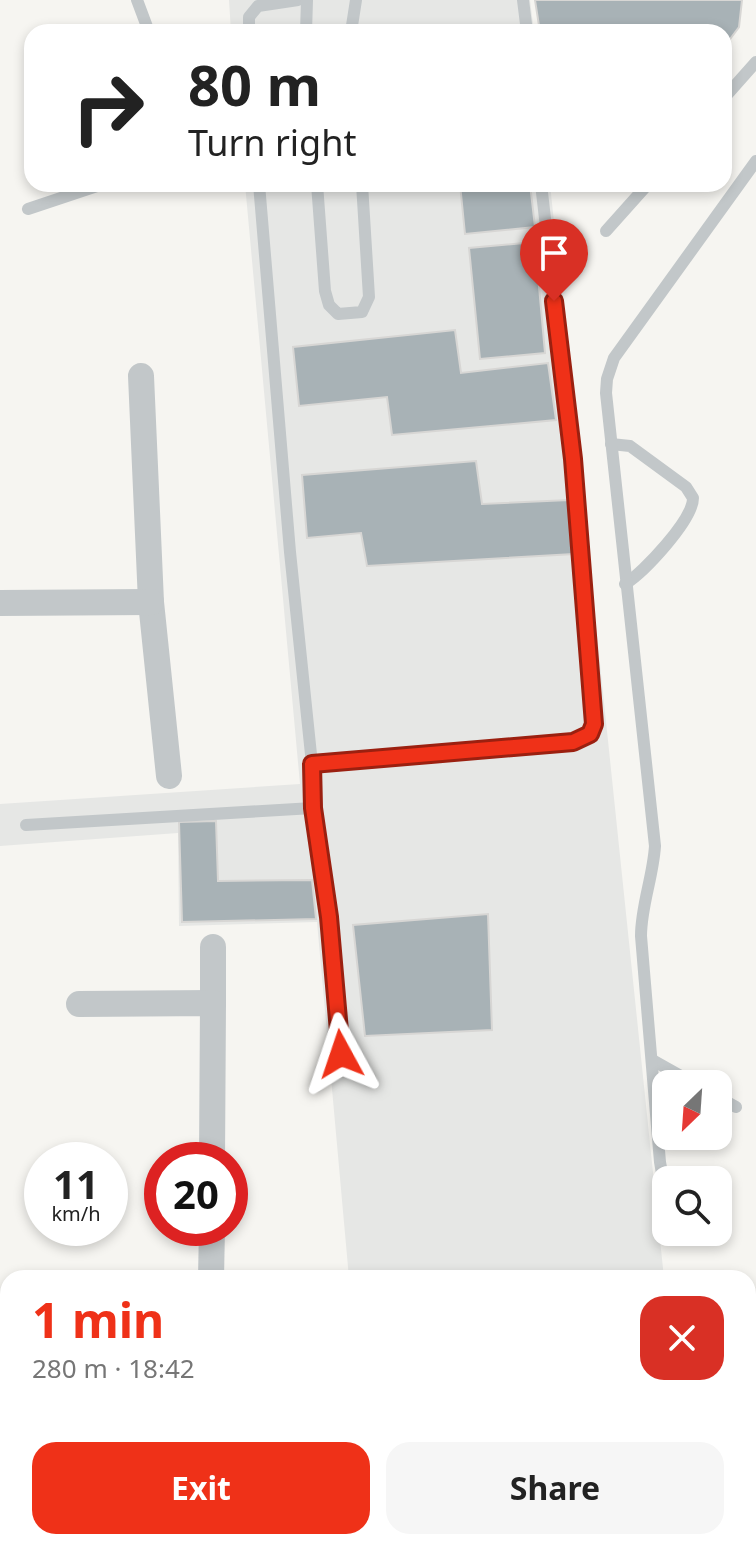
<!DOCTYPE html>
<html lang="en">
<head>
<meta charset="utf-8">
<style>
	body { margin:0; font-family:"Noto Sans",sans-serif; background:#f6f6f6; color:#222; height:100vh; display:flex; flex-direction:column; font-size:30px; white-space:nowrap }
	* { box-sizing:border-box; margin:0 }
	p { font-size:26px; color:#767676 }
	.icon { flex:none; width:44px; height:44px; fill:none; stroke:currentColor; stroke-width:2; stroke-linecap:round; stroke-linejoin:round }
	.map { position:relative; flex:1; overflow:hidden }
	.sheet { position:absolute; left:0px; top:1270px; width:756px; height:280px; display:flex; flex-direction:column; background:#fff; border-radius:24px 24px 0 0; box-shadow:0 4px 12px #0003 }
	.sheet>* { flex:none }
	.guide { position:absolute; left:24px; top:24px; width:708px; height:168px; border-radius:24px; box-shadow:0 4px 12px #0003; background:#fff; color:#222; overflow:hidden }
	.needle { width:52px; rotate:205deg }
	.controls { position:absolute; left:652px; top:1070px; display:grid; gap:16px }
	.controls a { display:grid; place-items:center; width:80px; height:80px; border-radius:16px; background:#fff; box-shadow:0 4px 12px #0003; font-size:40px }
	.speed { position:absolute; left:24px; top:1142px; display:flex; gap:16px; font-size:40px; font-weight:700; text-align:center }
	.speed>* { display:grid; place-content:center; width:104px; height:104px; border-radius:50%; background:#fff; box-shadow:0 4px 12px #0003; line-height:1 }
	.speed small { font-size:20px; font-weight:400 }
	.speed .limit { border:12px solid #d22; background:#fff; color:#111 }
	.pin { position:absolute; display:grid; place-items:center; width:68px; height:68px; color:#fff; margin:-82px -34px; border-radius:50% 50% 50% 0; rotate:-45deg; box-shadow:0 0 8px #0007 }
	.pin .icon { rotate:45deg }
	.me { position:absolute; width:88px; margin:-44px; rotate:355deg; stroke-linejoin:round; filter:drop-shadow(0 0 6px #0008) }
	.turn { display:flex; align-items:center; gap:28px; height:168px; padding:0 32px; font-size:36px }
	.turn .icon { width:104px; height:104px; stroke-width:2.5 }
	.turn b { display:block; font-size:56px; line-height:68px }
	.round { display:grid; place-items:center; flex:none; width:84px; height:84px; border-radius:24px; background:#f6f6f6 }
	.headline { display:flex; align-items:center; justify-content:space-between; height:136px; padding:0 32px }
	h1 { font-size:48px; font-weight:700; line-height:60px; color:#ef3118 }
	.primary-button { display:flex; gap:16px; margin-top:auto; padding:16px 32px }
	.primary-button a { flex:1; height:92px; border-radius:24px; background:#ef3118; color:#fff; font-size:32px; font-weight:700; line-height:92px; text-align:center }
	.primary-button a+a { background:#f6f6f6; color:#222 }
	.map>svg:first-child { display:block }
</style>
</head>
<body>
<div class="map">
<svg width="756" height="1550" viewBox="0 0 756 1550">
	<rect width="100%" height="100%" fill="#f6f5f1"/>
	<!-- built -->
	<g fill="#e6e7e5">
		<polygon points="229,0 530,0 534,32 231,32"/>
		<polygon points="245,184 550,184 664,1278 349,1278 317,922 179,926 178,833 0,846 0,804 300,784"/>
	</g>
	<!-- building -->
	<g fill="#a8b2b6" stroke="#d7d6d4" stroke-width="2">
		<polygon points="535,0 742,0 739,27 724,47 724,32 540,32"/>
		<polygon points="460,184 530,184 535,227 465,234"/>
		<polygon points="535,242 545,353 480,359 469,248"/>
		<polygon points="455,330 461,373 548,363 556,420 392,435 387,397 299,406 293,347"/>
		<polygon points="476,461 482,504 569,500 574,554 367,566 361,533 307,538 302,475"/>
		<polygon points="216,821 218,881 312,880 316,919 182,922 179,822"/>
		<polygon points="488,914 492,1030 365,1036 353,925"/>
	</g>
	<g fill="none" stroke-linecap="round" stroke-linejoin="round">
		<!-- lane -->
		<g stroke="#c2c7c9" stroke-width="12">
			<polyline points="137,0 149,32"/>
			<polyline points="523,0 527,32"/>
			<polyline points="249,32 249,17 258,6 298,0"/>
			<polyline points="306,32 307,0"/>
			<polyline points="351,32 356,0"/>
			<polyline points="724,98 756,62"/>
			<polyline points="259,184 290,552 312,764 313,808 329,917 341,1054"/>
			<polyline points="317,184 325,291 329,305 338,314 362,312 369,297 362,184"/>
			<polyline points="28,209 103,184"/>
			<polyline points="606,231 648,184"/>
			<path d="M611,444L630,446L686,487L693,498C693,520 644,572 625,584"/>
			<polyline points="312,764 573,742 590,734 594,724 573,459 541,184"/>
			<polyline points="26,825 313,808"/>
			<polyline points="654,1061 695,1084"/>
			<polyline points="718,1097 736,1107"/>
			<path d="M666,1196L660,1162L641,936C641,906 653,877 655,846L606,393L607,379L614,358L756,161"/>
		</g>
		<!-- street -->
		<g stroke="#c2c7c9" stroke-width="26">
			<polyline points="141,376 151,602 169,776"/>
			<polyline points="0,603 151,602"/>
			<polyline points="213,1003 213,947"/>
			<polyline points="79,1004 213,1003 212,1160"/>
			<polyline points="211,1278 212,1228"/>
			<polyline points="0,1429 8,1429"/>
			<polyline points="339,1550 339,1542"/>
		</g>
	</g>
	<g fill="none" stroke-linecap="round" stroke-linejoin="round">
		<!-- route casing -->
		<g stroke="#9b2010" stroke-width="20">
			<polyline id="route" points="341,1054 329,917 313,808 312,764 573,742 590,734 594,724 573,459 554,301"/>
		</g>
		<!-- route -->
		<use href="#route" stroke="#ef3118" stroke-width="14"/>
	</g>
</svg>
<div class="controls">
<a><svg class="needle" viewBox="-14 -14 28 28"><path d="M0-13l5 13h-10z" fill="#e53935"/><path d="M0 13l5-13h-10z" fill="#767676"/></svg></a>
<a><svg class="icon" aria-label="search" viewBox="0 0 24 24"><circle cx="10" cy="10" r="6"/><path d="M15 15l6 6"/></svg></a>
</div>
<div class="speed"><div>11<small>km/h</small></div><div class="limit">20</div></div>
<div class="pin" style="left:554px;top:301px;background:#d93025"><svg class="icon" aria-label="arrive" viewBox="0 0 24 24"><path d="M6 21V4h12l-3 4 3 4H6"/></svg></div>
<svg class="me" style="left:341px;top:1054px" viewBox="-20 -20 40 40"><path d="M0-17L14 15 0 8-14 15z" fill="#ef3118" stroke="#fff" stroke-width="4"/></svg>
<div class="guide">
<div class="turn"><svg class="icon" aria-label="right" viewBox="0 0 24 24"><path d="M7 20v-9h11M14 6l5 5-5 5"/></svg><div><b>80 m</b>Turn right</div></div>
</div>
<section class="sheet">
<div class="headline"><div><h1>1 min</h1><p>280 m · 18:42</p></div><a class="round" style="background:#d93025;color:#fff"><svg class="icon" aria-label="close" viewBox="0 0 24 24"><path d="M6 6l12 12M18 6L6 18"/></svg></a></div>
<div class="primary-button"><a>Exit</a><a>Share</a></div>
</section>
</div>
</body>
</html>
